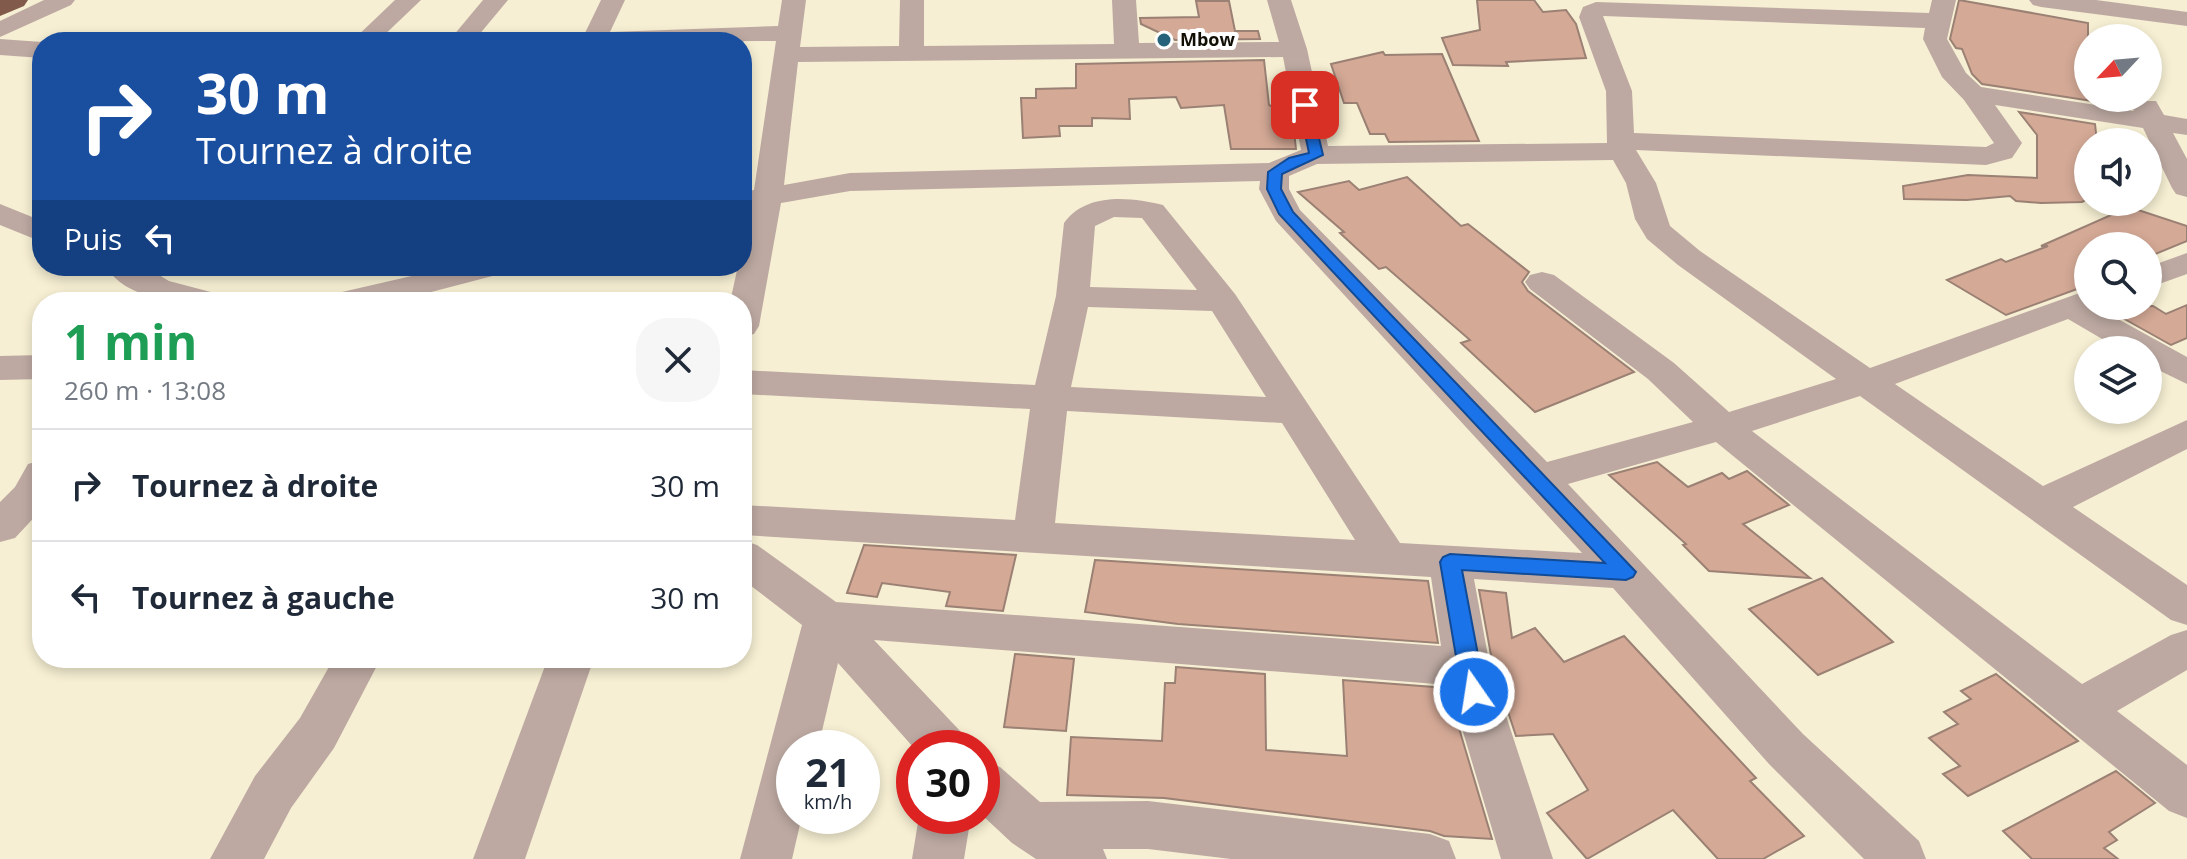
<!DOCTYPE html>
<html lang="fr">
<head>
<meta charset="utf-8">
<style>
	body { margin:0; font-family:"Open Sans",sans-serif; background:#f6f6f7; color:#1f2937; height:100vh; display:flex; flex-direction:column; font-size:30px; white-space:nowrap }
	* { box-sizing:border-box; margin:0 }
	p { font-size:26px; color:#747a83 }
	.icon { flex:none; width:44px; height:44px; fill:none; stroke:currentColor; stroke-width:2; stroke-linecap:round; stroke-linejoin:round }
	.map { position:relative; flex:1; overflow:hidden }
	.details { position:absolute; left:32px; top:292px; width:720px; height:376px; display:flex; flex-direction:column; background:#fff; border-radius:32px; box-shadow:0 4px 12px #0003 }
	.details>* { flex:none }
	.top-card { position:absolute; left:32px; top:32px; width:720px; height:244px; border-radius:32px; box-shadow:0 4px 12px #0003; background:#1a4fa0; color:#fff; overflow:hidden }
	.needle { width:52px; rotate:244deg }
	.fabs { position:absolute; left:2074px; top:24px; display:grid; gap:16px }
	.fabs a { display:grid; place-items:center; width:88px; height:88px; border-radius:50%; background:#fff; box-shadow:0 4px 12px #0003; font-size:40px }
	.speed { position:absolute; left:776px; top:730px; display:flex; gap:16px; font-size:40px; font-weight:700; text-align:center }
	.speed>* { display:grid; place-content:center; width:104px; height:104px; border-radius:50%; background:#fff; box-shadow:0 4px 12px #0003; line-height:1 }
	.speed small { font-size:20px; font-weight:400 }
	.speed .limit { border:12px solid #d22; background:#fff; color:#111 }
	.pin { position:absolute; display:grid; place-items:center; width:68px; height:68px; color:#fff; margin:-34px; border-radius:16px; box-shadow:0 4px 12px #0006 }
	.me { position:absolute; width:88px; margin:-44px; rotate:347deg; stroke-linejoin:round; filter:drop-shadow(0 0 6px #0008) }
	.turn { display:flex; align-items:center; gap:28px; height:168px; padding:0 32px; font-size:36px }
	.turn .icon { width:104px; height:104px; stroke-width:2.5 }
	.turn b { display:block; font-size:56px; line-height:68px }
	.then { display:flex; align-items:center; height:76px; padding:0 32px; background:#0003; gap:16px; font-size:30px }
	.round { display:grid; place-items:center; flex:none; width:84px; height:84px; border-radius:32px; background:#f6f6f7 }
	.headline { display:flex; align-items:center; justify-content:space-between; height:136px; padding:0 32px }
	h1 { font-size:48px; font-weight:700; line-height:60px; color:#1e9e55 }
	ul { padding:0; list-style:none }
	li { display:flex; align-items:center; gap:24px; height:112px; padding:0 32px; border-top:2px solid #e0e1e3 }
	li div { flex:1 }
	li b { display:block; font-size:30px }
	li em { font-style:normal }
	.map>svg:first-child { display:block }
</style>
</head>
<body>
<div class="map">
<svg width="2187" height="859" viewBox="0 0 2187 859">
	<rect width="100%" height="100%" fill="#f6efd3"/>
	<!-- building -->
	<g fill="#d4a996" stroke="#9b8074" stroke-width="2">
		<polygon points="1477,0 1534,0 1543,12 1566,10 1576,24 1586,58 1506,62 1508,66 1453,65 1442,38 1480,30"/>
		<polygon points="1959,0 2088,23 2088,98 2092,101 1982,84 1972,74 1962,49 1956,48 1950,39"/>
		<polygon points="1196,1 1229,1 1235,31 1258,31 1260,39 1175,40 1141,24 1140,18 1199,17"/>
		<polygon points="1383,52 1385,55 1442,54 1479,141 1389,142 1385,134 1370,134 1357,103 1344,103 1331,64"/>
		<polygon points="1264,60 1269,105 1282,111 1294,132 1296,149 1231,149 1224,105 1181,108 1176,97 1129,99 1130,119 1092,118 1092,126 1059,126 1060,136 1023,138 1021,98 1036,98 1036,89 1076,88 1076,64"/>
		<polygon points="2019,112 2095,124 2097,142 2088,142 2088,199 2082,202 2041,203 2016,201 2010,196 1967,200 1904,199 1903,186 1968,175 2037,178 2037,135"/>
		<polygon points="1407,177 1461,226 1468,224 1529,272 1522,282 1528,291 1634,372 1535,412 1461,343 1470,340 1386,267 1379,269 1340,233 1344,232 1298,192 1349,181 1359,190"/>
		<polygon points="2129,207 2187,226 2187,241 2148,257 2148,246 2088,246 2088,285 2006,315 1947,280 2001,259 2006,262 2048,246 2041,246"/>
		<polygon points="2187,305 2187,338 2171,345 2103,307 2153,306 2166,314"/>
		<polygon points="1657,462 1688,487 1722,473 1729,479 1747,471 1789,505 1743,524 1810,578 1709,571 1683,545 1686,544 1609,475"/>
		<polygon points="864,545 1016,555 1003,611 946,606 950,592 882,583 877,597 847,593"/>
		<polygon points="1095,560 1428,581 1438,643 1178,624 1085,612"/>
		<polygon points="1822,578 1893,642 1818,675 1749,609"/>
		<polygon points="1479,590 1506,593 1512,638 1535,628 1564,662 1624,636 1756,778 1750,781 1804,836 1763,859 1718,859 1673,810 1587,859 1547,813 1588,790 1553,734 1516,736 1493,666"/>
		<polygon points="1015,654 1074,659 1066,731 1004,727"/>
		<polygon points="1176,667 1265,674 1266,750 1347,756 1343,680 1447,688 1492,839 1444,836 1430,831 1164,798 1067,795 1071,737 1162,741 1165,683 1175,683"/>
		<polygon points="1996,674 2078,741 1968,796 1943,774 1960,766 1929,738 1958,724 1944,712 1971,699 1961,691"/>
		<polygon points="2116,771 2155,803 2109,832 2117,840 2104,848 2118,859 2032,859 2003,831"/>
	</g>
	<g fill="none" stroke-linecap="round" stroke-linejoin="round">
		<!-- minor -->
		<g fill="#bda9a2" fill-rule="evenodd">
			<polygon points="44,0 75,0 71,5 0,37 0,21"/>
			<polygon points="395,0 421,0 377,42 351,42"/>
			<polygon points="483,0 508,0 473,42 448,42"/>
			<path d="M601,0H625L610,32L778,26L782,0H806L800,47L899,46L900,0H924V46L1114,44L1112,0H1136L1139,43L1279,42L1267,0H1291L1307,49L1328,146L1607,143L1606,91L1579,17L1583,7L1596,2L1929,13L1932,0H1956L1947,39L1966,73L1981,87L2134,111L2132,107L2136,101H2156L2164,115L2187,119V135L2173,133L2187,159V197L2176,194L2172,188L2143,128L1995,105L2022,143L2012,158L1986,165L1636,150L1656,183L1670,226L1700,251L1870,368L2088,290V306H2101L2098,308L2187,357V384L2148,365V350H2121L2068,319L1895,384L2043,486L2187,420V449L2073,507L2187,585V625L2171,620L1860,396L1752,431L2082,684L2171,635L2187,630V670L2117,711L2187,765V818L2169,811L1716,442L1568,484L1803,734L1919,841L1926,859H1864L1769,764L1613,588L1474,579L1490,667L1553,859H1501L1449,685L874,640L962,733L969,748H914L838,663L818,748H794V816H802L792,859H740L802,625L742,579V540L757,545L836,602L1441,646L1431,577L742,535V505L1015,520L1030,409L742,394V370L1035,385L1056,296L1064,223C1086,192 1131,197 1163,205L1235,294L1400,543L1582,553L1276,221L1259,189L1260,181L850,191L781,203L759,326L754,334L742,337V302H730L738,266H742V245L750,209L742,210V192L754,190L776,41L540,42L543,37L585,33ZM1603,16L1925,28L1923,39L1942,77L1964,100L1994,143L1986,147L1634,133L1632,91ZM1283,57L1301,150L1269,163L850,173L784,185L798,62ZM1613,160L1626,183L1635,219L1647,239L1678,265L1836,379L1729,412L1674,363L1554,275L1542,272L1530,275L1525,282L1530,289L1648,379L1693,422L1547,462L1300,210L1289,189V176L1317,164ZM1114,217L1142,218L1197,290L1090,287L1095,226ZM1088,307L1212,311L1266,397L1071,387ZM1067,411L1282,423L1355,540L1055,523Z"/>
			<polygon points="2029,0 2096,0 2187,12 2187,26 2041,7 2033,5"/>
			<polygon points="0,39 42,42 42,58 0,55"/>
			<polygon points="0,204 42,221 42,242 0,225"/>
			<polygon points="2187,253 2187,274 2148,288 2148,267"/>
			<path d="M105,266H144L169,281L222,295L227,302C186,302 131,305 105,266Z"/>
			<polygon points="455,266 509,266 504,273 393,302 324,302 329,295"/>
			<polygon points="42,355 42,379 0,380 0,356"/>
			<polygon points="42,460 42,509 15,538 0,542 0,502 15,487 28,464"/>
			<polygon points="334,658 381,658 334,748 291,808 264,859 210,859 255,776 300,718"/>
			<polygon points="548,658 594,658 525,859 473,859"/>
			<polygon points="982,761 1000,767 1040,802 1148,801 1430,834 1449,841 1456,859 1231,859 1148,849 1103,849 1107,859 1036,859 1012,843 982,815"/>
			<polygon points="919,816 971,816 964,859 912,859"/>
		</g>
		<!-- highway -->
		<polygon fill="#825a4b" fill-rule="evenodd" points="0,0 28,0 24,6 0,16"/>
	</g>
	<!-- route -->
	<polygon fill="#1a73e8" stroke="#114b97" stroke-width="2" points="1305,102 1311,105 1323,155 1282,174 1281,189 1293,212 1636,572 1633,577 1626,580 1462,570 1485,692 1482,699 1474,702 1466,699 1462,692 1440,562 1443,557 1450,554 1605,563 1279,214 1267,189 1268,172 1289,158 1309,153 1299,105"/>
	<!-- markers -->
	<circle fill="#26627a" stroke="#fff" stroke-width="3" cx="1164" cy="40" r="8"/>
	<g text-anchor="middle" stroke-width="8" stroke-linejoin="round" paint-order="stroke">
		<!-- far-poi labels -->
		<g font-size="18" font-weight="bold" fill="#100e05" stroke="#fff" text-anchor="start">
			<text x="1180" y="46">Mbow</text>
		</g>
	</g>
</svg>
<div class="fabs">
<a><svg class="needle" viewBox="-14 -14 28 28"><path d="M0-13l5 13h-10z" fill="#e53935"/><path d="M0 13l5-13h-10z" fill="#747a83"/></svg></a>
<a><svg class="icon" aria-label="sound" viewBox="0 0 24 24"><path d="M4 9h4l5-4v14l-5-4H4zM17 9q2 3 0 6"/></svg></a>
<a><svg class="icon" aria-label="search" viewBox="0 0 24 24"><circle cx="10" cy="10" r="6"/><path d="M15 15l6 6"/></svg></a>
<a><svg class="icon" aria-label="layers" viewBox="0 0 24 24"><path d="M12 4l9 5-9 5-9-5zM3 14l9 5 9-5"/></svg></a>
</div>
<div class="speed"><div>21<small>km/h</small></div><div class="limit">30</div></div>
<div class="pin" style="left:1305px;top:105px;background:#d93025"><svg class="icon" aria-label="arrive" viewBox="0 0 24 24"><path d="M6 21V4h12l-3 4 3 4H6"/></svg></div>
<svg class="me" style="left:1474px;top:692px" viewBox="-20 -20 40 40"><circle r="17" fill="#1a73e8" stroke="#fff" stroke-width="3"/><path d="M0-11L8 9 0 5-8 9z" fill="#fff"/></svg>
<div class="top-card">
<div class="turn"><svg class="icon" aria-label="right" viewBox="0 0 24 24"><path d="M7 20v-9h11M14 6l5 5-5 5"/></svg><div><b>30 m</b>Tournez à droite</div></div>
<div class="then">Puis<svg class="icon" aria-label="left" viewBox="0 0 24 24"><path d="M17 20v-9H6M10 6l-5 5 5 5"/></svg></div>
</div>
<section class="details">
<div class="headline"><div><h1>1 min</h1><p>260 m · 13:08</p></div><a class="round"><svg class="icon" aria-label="close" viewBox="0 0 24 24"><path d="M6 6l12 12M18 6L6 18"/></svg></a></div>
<ul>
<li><svg class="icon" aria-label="right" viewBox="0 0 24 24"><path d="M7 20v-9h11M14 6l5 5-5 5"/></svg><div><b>Tournez à droite</b></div><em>30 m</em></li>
<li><svg class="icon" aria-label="left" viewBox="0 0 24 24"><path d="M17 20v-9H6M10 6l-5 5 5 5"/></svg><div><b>Tournez à gauche</b></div><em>30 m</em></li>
</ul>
</section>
</div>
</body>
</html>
